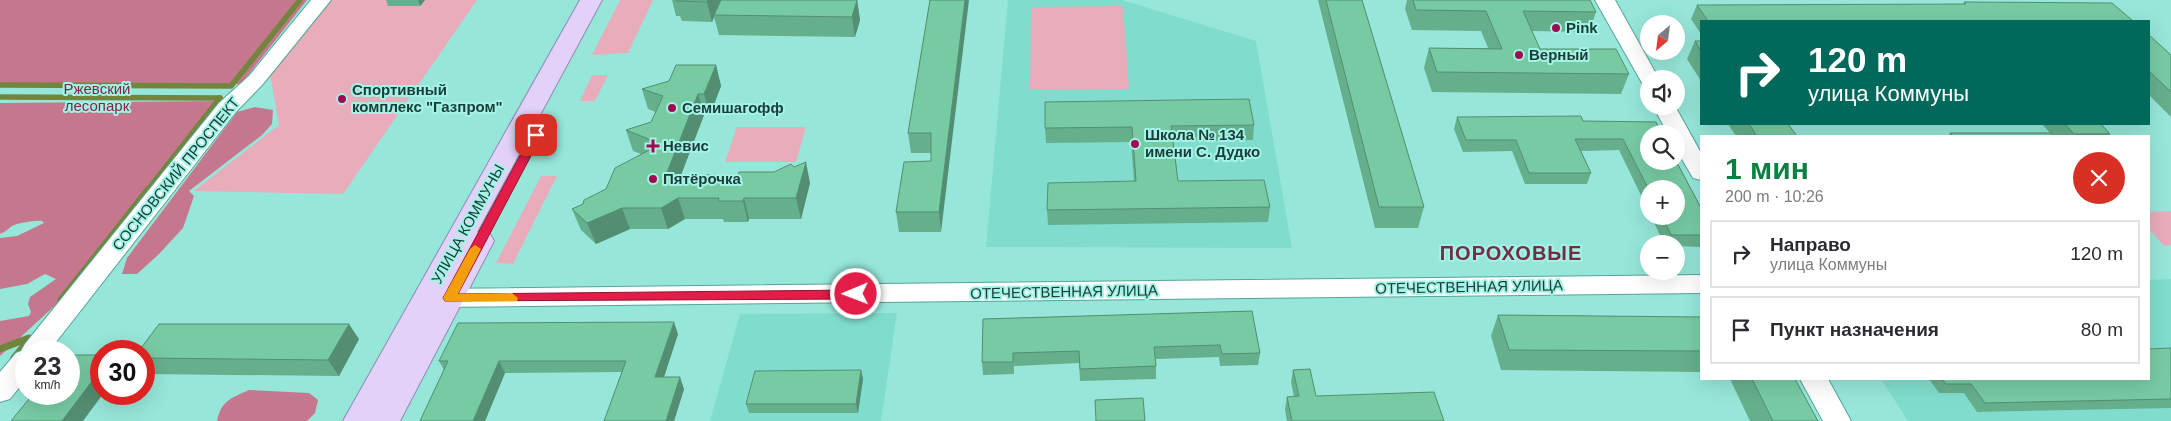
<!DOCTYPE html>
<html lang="ru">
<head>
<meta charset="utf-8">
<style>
	body { margin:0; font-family:Helvetica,sans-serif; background:#f7f7f7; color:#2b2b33; height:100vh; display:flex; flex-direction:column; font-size:19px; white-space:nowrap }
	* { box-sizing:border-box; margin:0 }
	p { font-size:16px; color:#7c7c81 }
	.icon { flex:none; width:28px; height:28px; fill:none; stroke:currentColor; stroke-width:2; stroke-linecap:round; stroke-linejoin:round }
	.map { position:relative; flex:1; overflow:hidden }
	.panel { position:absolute; left:1700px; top:135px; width:450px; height:245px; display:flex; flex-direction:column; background:#fff; border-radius:0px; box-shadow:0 5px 20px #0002 }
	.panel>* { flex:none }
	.hud { position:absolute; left:1700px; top:20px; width:450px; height:105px; border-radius:0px; box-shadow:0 5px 20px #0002; background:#00695c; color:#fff; overflow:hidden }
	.needle { width:32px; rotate:208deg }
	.tools { position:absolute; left:1640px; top:15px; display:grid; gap:10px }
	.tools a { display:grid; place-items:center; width:45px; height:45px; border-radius:50%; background:#fff; box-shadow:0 5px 20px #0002; font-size:25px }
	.speed { position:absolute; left:15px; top:340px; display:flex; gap:10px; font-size:25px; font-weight:700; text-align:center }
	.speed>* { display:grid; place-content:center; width:65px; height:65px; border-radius:50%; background:#fff; box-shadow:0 5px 20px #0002; line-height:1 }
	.speed small { font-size:12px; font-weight:400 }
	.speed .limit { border:8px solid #d22; background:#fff; color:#111 }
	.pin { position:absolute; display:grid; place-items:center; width:42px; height:42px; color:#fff; margin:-21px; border-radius:10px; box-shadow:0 2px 8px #0006 }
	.me { position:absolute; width:55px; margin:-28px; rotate:269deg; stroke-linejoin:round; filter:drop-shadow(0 0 4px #0008) }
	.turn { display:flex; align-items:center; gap:18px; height:105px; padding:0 25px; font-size:22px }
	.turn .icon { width:65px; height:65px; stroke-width:2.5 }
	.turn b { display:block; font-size:35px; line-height:42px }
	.round { display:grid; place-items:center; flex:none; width:52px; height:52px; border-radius:26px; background:#f7f7f7 }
	.headline { display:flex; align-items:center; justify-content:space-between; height:85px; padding:0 25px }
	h1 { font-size:30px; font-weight:700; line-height:38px; color:#0b8043 }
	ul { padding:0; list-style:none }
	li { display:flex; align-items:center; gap:15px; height:68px; margin:0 10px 8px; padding:0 15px; border:2px solid #e1e1e2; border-radius:0px }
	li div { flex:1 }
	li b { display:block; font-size:19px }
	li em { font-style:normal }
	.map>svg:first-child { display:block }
</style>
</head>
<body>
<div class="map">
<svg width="2171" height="421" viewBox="0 0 2171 421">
	<rect width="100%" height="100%" fill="#96e7d9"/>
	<!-- built -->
	<g fill="#80ddcd">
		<polygon points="1008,0 1122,0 1256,41 1292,248 986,247"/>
		<polygon points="2171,279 2171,421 1908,421 1881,379 2149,379 2149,280"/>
		<polygon points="897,313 881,421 710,421 740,314"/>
	</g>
	<!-- green -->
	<g fill="#e8acbb">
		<polygon points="330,0 477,0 343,194 194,191 279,125 270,74"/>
		<polygon points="620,0 653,0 628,53 592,55"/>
		<polygon points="1123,6 1129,89 1030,90 1031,7"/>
		<polygon points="592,75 608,75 595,101 580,101"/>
		<polygon points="737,127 806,127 796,162 725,162"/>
		<polygon points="541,176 557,176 513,264 496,263"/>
		<polygon points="2171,211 2171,245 2164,246 2149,229 2149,212"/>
	</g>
	<!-- forest -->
	<g fill="#c5778d">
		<polygon points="0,0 307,0 241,84 0,85"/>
		<path d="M220,101L215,119L87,276L0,356V321L29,316L31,312L28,304L30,297L56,279L45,274L27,284L0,289V238L17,236L44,223L42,221C36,220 20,223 14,225C9,227 8,231 0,234V103Z"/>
		<polygon points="255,107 273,110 272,124 262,135 189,191 194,196 183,228 159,254 137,274 122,274 127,258 237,112"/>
		<path d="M249,390L309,393L318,400L315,413L307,421H217C221,401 231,398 249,390Z"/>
	</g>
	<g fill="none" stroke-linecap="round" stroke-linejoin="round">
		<!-- stream-far1 -->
		<g stroke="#72853d" stroke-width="5.5">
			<polyline points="0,85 231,86 300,0"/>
			<polyline points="0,97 220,98"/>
			<polyline points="147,191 220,98"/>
		</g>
		<!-- stream -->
		<g stroke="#72853d" stroke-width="7">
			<polyline points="61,300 148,190"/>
			<polyline points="0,349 29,338"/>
			<polyline points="14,358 28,341"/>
		</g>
		<!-- minor casing -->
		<g stroke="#54a598" stroke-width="2">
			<g id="minor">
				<polygon points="311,0 331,0 263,84 235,113 49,351 26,351 26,379 10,399 0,402 0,372 16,353 21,351 25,344 219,103 249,76"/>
				<polygon points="1595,0 1615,0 1659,79 1649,79 1649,85 1642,83"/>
				<polygon points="1653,106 1675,106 1701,153 1701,180 1693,178 1676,149 1676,134 1668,134"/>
				<polygon points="1701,275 1701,293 433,307 424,305 420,298 424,291 433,289"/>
				<polygon points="1800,379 1828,379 1851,421 1823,421"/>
			</g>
		</g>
		<!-- major casing -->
		<g stroke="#8f8ab4" stroke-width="2">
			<polygon id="major" points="580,0 602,0 477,232 490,234 494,241 400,421 343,421"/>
		</g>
		<!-- minor -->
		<use href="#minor" fill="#fff" fill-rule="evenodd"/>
		<!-- major -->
		<use href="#major" fill="#e2d2fa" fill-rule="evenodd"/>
	</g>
	<!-- wall -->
	<g fill="#66af8c">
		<polygon points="386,0 425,0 420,6 388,6"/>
		<polygon points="672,0 857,0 860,20 855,37 719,35 714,17 712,22 682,21 680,16 676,16"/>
		<polygon points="930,0 941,232 899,232 896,212 931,161 931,153 911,153 908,133"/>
		<polygon points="1318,0 1362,0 1424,207 1418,228 1375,228"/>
		<polygon points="1407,0 1590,0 1596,12 1589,32 1532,31 1540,49 1629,74 1621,94 1432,92 1424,68 1429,48 1488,48 1481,31 1412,30 1405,9"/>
		<polygon points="1964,2 2133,21 1701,21 1701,34 1691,19 1697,5 1963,4"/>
		<polygon points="2149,35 2171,55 2171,117 2149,95"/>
		<polygon points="1695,41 1701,41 1701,81 1687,59"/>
		<polygon points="716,65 721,86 710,115 704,115 681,175 810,183 801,219 749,219 748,222 724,222 723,219 685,219 668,229 630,229 596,244 581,230 572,209 583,204 606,189 641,154 633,151 626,130 651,122 656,112 648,109 642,89 669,81"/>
		<polygon points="1457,117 1583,121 1656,122 1701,208 1701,247 1676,246 1676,244 1664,244 1651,216 1676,216 1649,189 1649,212 1619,150 1581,151 1591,173 1587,184 1525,184 1512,151 1463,152 1454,129"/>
		<polygon points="1728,124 1788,124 1797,136 1736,136"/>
		<polygon points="2042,124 2101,124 2110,134 2108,136 1948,136 1950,133 2050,133"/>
		<polygon points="1254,125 1253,140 1173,141 1178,181 1270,207 1268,222 1048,225 1047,210 1134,181 1131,142 1046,143 1045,128"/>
		<polygon points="1252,311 1260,353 1258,365 1220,366 1219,357 1156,359 1156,379 1080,381 1079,363 1014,366 1014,374 983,375 982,362 983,319"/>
		<polygon points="1498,315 1701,317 1701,372 1501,370 1491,336"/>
		<polygon points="678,334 664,377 684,389 674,421 604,421 622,372 505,373 485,421 420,421 444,370 439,361"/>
		<polygon points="359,339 339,376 146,374 144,371 144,351"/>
		<polygon points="2171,348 2171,408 1977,412 1964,393 1939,393 1929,379 2149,379"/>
		<polygon points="861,370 863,379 858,413 749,413 746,404"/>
		<polygon points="1293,370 1316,396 1444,421 1287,421 1285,409 1287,397 1294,397 1291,382"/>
		<polygon points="1730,379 1795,379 1818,421 1750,421"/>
	</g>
	<!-- shaded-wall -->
	<g fill="#538e72">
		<polygon points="418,0 425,0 420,6"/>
		<polygon points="708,0 721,0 714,15 714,17 712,22 707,2"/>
		<polygon points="857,0 860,20 855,37 852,17"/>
		<polygon points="965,0 969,0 941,232 939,212"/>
		<polygon points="716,65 721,86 710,115 704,94"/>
		<polygon points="698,94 704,115 673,196 666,175"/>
		<polygon points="806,162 810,183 801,219 796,198"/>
		<polygon points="678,198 685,219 668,229 661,208"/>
		<polygon points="744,198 749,219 748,222 743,201"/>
		<polygon points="622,208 630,229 596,244 587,223"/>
		<polygon points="674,322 678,334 660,389 655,377"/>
		<polygon points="349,324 359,339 339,376 328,360"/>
		<polygon points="499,361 505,373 485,421 473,421"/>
		<polygon points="101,369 101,394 103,394 83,421 62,421"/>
		<polygon points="861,370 863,379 858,413 856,404"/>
		<polygon points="680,377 684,389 674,421 666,421"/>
	</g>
	<!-- building -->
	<g fill="#77cba3" stroke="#538e72">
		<polygon points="677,0 708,0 707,2 676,1"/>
		<polygon points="721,0 857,0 852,17 714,15"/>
		<polygon points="930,0 965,0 939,212 896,212 904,162 931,161 931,133 908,133"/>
		<polygon points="1326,0 1362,0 1424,207 1379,207"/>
		<polygon points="1413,0 1590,0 1596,12 1523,11 1540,49 1616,49 1629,74 1437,72 1429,48 1502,49 1486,11 1416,10"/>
		<polygon points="1964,2 2112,3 2133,21 1708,21 1697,5 1966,4"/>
		<polygon points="2149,35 2171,55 2171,92 2149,71"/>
		<polygon points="1695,41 1701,41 1701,51"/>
		<polygon points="676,65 716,65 704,94 698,94 666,175 738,175 739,172 774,172 791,164 794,167 806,162 796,198 744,198 743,201 718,201 719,198 678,198 661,208 622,208 587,223 572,209 583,204 584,200 606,189 615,168 661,144 626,130 651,122 663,96 642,89 669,81"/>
		<polygon points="1249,99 1254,125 1171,126 1178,181 1264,180 1270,207 1047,210 1048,183 1136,181 1132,127 1045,128 1045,102"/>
		<polygon points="1581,116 1583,121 1656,122 1662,134 1649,134 1649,161 1676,161 1701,208 1701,235 1671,235 1662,216 1676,216 1676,189 1649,189 1649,190 1623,139 1575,139 1591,173 1529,173 1516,140 1466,140 1457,117"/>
		<polygon points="1749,124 1788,124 1797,136 1757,136"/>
		<polygon points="2065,124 2101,124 2110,134 2074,134"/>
		<polygon points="1950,133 2050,133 2054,136 1953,136"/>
		<polygon points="1252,311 1260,353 1222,354 1220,345 1154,347 1156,366 1080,369 1079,351 1013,353 1013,362 982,362 983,319"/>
		<polygon points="1498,315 1701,317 1701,351 1509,350"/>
		<polygon points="674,322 655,377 680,377 666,421 604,421 626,361 499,361 473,421 420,421 448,361 439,361 458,323"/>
		<polygon points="159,324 349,324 328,360 144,358 144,351 139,351"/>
		<polygon points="2171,348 2171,399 1985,403 1971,384 1946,384 1942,379 2149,379 2149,349"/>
		<polygon points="69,355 101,355 101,369 62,421 11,421 33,394 69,394"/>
		<polygon points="1310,369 1316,396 1434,392 1444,421 1292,421 1287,397 1299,396 1293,370"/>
		<polygon points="861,370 856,404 746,404 755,371"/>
		<polygon points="1752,379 1795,379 1818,421 1773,421"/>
		<polygon points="1143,398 1145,421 1096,421 1095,400"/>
	</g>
	<!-- route -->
	<polygon fill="#e11d48" stroke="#92132f" points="536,131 542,135 458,294 856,290 863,294 856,299 445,301 443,298 531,135"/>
	<!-- slow -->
	<polygon fill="#f59e0b" points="475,245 481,249 458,294 512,293 518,298 517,301 445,301 443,298 470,249"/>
	<!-- markers -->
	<g fill="#a00a50" stroke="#a3f4e6" stroke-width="2">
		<circle cx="1556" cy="28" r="5"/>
		<circle cx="1519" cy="55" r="5"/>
		<circle cx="342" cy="99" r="5"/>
		<circle cx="672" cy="108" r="5"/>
		<circle cx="1135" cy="144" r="5"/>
		<path d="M650.5 138.5h5v5h5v5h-5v5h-5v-5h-5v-5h5z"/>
		<circle cx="653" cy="179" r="5"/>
	</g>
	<g text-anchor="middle" stroke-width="4" stroke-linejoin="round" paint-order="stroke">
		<!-- poi labels -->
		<g font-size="15" font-weight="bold" fill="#1a3c37" stroke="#a3f4e6" text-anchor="start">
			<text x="1566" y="33">Pink</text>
			<text x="1529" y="60">Верный</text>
			<text x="352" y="95">Cпортивный<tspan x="352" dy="17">комплекс "Газпром"</tspan></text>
			<text x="682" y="113">Семишагофф</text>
			<text x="1145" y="140">Школа № 134<tspan x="1145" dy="17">имени С. Дудко</tspan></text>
			<text x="663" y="151">Невис</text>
			<text x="663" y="184">Пятёрочка</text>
		</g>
		<!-- park labels -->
		<g font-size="15" fill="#812346" stroke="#a3f4e6">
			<text x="97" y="94">Ржевский<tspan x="97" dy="17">лесопарк</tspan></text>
		</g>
		<!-- street labels -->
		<g font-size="15" fill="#1a3c37" stroke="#a3f4e6">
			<text transform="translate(176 174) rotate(-51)" y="5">СОСНОВСКИЙ ПРОСПЕКТ</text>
			<text transform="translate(468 224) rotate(-61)" y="5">УЛИЦА КОММУНЫ</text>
			<text transform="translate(1469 287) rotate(-1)" y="5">ОТЕЧЕСТВЕННАЯ УЛИЦА</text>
			<text transform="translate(1064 292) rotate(-1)" y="5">ОТЕЧЕСТВЕННАЯ УЛИЦА</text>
		</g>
		<!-- district labels -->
		<g font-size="20" font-weight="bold" letter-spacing="1" fill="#732e45" stroke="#a3f4e6">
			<text x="1511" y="260">ПОРОХОВЫЕ</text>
		</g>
	</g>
</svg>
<div class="tools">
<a><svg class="needle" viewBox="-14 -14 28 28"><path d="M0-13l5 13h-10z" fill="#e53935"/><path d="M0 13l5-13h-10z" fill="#7c7c81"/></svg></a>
<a><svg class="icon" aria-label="sound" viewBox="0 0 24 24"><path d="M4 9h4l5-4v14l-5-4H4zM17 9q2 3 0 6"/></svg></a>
<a><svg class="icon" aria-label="search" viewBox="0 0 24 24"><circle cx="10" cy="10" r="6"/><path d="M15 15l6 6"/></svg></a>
<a>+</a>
<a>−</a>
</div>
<div class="speed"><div>23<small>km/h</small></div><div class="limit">30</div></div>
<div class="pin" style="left:536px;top:135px;background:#d93025"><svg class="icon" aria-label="arrive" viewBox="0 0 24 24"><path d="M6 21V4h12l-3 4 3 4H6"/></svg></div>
<svg class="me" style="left:856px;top:294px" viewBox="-20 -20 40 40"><circle r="17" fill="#e11d48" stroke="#fff" stroke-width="3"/><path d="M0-11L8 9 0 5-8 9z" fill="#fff"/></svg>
<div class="hud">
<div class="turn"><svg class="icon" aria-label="right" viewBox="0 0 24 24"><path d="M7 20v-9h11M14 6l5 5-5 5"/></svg><div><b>120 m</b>улица Коммуны</div></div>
</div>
<section class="panel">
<div class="headline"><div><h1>1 мин</h1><p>200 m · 10:26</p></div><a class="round" style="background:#d93025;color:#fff"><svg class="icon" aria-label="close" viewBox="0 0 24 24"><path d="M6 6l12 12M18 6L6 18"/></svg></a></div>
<ul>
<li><svg class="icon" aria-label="right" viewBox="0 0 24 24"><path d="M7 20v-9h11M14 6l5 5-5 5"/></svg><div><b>Направо</b><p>улица Коммуны</p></div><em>120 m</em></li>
<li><svg class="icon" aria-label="arrive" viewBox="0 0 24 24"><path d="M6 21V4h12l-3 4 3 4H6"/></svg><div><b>Пункт назначения</b></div><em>80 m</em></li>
</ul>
</section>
</div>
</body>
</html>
